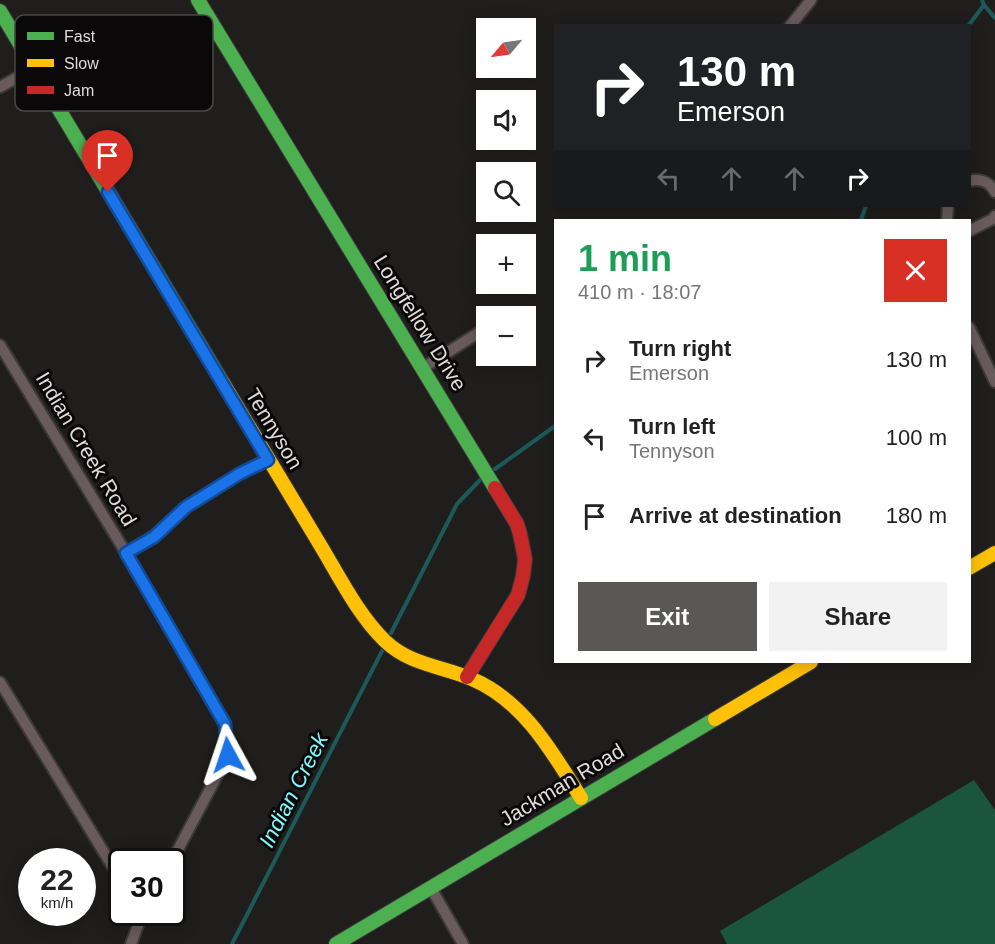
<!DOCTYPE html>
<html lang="en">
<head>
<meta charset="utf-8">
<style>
	body { margin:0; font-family:Helvetica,sans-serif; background:#f2f2f2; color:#222; height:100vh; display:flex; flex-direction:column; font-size:22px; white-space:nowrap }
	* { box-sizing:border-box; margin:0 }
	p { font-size:20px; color:#767676 }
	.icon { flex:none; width:33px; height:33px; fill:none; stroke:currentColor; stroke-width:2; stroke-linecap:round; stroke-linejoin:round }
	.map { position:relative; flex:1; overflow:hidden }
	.panel { position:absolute; left:554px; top:219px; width:417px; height:444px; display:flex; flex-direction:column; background:#fff; border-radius:0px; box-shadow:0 3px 15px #0003 }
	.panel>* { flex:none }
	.top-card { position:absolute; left:554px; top:24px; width:417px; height:183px; border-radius:0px; box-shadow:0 3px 15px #0003; background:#202124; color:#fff; overflow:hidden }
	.needle { width:39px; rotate:241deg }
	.buttons { position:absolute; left:476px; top:18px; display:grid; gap:12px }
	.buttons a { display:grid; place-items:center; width:60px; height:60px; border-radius:0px; background:#fff; box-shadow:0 3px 15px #0003; font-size:30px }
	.speed { position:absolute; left:18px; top:848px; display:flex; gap:12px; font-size:30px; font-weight:700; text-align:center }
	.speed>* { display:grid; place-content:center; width:78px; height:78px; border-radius:50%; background:#fff; box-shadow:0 3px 15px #0003; line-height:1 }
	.speed small { font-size:15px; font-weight:400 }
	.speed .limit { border:3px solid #111; border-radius:9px; background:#fff; color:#111 }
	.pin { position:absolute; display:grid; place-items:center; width:51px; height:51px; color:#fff; margin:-62px -26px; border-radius:50% 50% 50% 0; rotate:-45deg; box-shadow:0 0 6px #0007 }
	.pin .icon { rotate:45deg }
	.me { position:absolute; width:66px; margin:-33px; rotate:355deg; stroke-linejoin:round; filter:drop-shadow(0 0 4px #0008) }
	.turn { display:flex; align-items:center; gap:21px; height:126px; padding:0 24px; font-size:27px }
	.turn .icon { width:78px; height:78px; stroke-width:2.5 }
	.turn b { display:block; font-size:42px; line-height:51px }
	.lanes { display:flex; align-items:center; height:57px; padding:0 24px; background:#0003; justify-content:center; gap:30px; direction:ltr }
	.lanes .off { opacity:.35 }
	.round { display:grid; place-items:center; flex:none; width:63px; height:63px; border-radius:0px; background:#f2f2f2 }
	.overview { display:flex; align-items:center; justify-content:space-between; height:102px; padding:0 24px }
	h1 { font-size:36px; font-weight:600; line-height:45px; color:#1e9e55 }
	.cta { display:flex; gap:12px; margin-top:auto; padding:12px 24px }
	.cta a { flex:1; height:69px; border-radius:0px; background:#595857; color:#fff; font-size:24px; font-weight:600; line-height:69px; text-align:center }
	.cta a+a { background:#f2f2f2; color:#222 }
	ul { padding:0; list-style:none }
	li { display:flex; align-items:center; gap:18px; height:78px; padding:0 24px }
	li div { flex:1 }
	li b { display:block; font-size:22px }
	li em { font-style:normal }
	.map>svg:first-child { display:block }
</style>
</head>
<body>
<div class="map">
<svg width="995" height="944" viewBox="0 0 995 944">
	<rect width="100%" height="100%" fill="#201e1d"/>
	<!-- forest -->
	<polygon fill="#1b553d" points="974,780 995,810 995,944 727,944 720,931"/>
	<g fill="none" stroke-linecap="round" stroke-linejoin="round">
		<!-- stream -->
		<g stroke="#1c595b" stroke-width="4">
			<polyline points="984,5 995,18"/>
			<polyline points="968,26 984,5 982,0"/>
			<polyline points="861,220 866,206"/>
			<polyline points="495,469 555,426"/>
			<polyline points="391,633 457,504 480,480"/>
			<polyline points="232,944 382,651"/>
		</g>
		<!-- street casing -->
		<g stroke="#3a3938" stroke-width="14">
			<g id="street">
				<polyline points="790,26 811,0"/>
				<polyline points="0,87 67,50 83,45 159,44 192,33 211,22"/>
				<path d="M969,181C980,178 990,182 995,192"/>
				<polyline points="947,220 948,206"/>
				<polyline points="969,231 993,219 995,216"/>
				<polyline points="969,327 995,382"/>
				<polyline points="0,345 126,553 225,724 228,755 172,861"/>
				<polyline points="423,368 486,328"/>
				<polyline points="126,553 154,536 186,507 239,474 268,460"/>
				<polyline points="0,682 122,882"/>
				<polyline points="431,888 463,944"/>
				<polyline points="131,944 143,912"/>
			</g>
		</g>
		<!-- fast casing -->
		<g stroke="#3a3938" stroke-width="16">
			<g id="fast">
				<polyline points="198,0 495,488"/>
				<polyline points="0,11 223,383"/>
				<polyline points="336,944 715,719"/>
			</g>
		</g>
		<!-- slow casing -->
		<g stroke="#3a3938" stroke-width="16">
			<g id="slow">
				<path d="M223,383C255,437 287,490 319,543C339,576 358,615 385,641C410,665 442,666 472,679C524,701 553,753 581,798"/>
				<polyline points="969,568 995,553"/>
				<polyline points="715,719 811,662"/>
			</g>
		</g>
		<!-- jam casing -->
		<g stroke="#3a3938" stroke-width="16">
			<polyline id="jam" points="467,677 518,595 523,576 525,559 520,534 517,524 495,488"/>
		</g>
		<!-- street -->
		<use href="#street" stroke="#695b5d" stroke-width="10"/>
		<!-- fast -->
		<use href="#fast" stroke="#4caf50" stroke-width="14"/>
		<!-- slow -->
		<use href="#slow" stroke="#ffc107" stroke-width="14"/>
		<!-- jam -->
		<use href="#jam" stroke="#c62828" stroke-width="14"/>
	</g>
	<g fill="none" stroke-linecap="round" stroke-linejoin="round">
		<!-- route casing -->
		<g stroke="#114b97" stroke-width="15">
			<polyline id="route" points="108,192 268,460 239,474 186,507 154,537 126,553 225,724 228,755"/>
		</g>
		<!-- route -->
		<use href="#route" stroke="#1a73e8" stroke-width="10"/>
	</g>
	<g text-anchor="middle" stroke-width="6" stroke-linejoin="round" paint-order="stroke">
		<!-- street labels -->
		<g font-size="21" fill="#dfdcdb" stroke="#0a0808">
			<text transform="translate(420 323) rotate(58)" y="7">Longfellow Drive</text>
			<text transform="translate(274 429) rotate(59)" y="7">Tennyson</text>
			<text transform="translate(86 449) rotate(59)" y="7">Indian Creek Road</text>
			<text transform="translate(562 785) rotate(-31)" y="7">Jackman Road</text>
		</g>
		<!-- water labels -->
		<g font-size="22" font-style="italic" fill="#7dfafe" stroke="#0a0808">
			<text transform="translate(293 790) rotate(-63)" y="8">Indian Creek</text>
		</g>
	</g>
	<!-- legend -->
	<rect x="15" y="15" width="198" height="96" rx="9" fill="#0a0808" stroke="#4a4847" stroke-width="1.5"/>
	<rect x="27" y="32" width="27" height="8" fill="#4caf50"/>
	<rect x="27" y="59" width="27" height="8" fill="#ffc107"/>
	<rect x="27" y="86" width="27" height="8" fill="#c62828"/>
	<g font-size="16" fill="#dfdcdb">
		<text x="64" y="42">Fast</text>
		<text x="64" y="69">Slow</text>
		<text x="64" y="96">Jam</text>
	</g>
</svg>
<div class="buttons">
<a><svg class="needle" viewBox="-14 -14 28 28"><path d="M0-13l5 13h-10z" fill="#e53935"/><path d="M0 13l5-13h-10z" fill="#767676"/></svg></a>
<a><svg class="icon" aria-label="sound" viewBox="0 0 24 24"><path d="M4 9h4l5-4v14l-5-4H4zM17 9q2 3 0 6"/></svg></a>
<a><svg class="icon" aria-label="search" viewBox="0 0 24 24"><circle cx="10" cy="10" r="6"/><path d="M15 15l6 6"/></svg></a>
<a>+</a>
<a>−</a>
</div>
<div class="speed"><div>22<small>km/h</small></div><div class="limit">30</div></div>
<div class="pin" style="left:108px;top:192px;background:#d93025"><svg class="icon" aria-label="arrive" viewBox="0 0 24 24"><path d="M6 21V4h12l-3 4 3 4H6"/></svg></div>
<svg class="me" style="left:228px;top:755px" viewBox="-20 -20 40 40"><path d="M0-17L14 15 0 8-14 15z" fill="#1a73e8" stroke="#fff" stroke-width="4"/></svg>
<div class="top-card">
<div class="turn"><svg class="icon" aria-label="right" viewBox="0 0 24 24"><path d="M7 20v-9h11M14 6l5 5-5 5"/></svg><div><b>130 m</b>Emerson</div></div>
<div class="lanes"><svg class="icon off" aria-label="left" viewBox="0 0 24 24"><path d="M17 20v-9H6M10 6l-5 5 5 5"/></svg><svg class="icon off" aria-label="ahead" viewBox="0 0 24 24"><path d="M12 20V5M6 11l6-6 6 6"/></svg><svg class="icon off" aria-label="ahead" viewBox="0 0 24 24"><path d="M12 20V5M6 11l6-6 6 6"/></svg><svg class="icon" aria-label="right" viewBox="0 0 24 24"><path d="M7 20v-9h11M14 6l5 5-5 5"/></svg></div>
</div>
<section class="panel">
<div class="overview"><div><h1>1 min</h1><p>410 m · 18:07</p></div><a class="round" style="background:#d93025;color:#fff"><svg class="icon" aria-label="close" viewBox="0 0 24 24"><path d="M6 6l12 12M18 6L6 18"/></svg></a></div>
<ul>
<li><svg class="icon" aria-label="right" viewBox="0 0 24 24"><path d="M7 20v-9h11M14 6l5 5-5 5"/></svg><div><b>Turn right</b><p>Emerson</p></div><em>130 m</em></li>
<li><svg class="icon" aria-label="left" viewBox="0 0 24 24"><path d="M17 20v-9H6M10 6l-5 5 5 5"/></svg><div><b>Turn left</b><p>Tennyson</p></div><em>100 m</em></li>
<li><svg class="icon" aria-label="arrive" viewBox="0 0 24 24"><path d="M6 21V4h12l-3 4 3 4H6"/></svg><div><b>Arrive at destination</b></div><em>180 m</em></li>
</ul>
<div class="cta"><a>Exit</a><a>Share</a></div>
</section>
</div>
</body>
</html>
